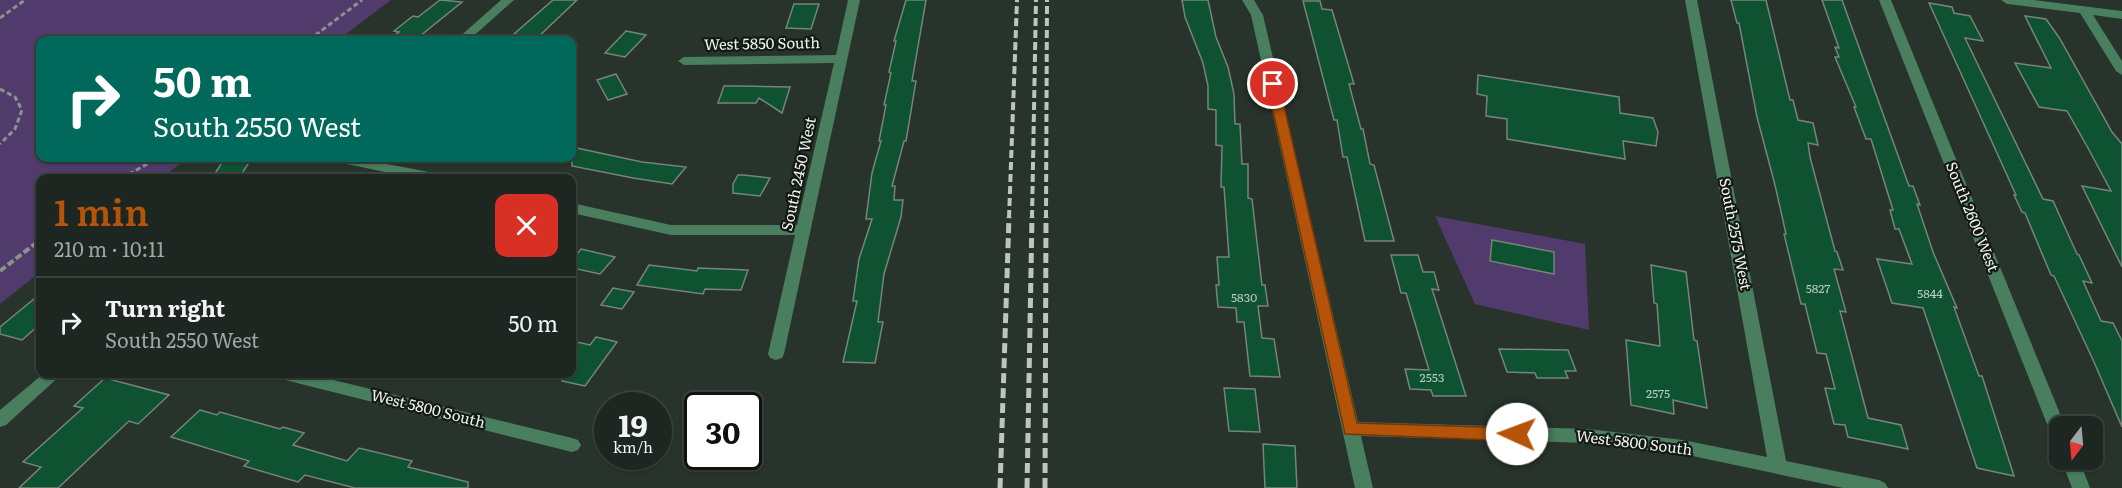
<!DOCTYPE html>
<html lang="en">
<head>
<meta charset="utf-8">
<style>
	body { margin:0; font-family:Literata,serif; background:#2a322d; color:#f1f3f6; height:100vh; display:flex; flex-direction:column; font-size:22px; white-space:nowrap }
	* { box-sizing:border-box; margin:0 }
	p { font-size:20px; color:#a0a5a5 }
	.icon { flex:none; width:33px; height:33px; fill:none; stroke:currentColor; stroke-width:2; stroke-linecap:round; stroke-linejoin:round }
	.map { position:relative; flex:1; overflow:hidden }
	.details { position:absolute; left:36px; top:174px; width:540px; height:204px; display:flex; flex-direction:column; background:#1d2620; border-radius:12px; box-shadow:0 2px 4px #0004,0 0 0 2px #3b433e }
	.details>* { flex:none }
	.banner { position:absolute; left:36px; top:36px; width:540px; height:126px; border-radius:12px; box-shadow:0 2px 4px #0004,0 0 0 2px #3b433e; background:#00695c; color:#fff; overflow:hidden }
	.needle { width:39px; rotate:196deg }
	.controls { position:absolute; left:2049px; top:416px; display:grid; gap:12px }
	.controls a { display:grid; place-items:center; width:54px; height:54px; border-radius:12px; background:#1d2620; box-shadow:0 2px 4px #0004,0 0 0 2px #3b433e; font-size:30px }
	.speed { position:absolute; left:594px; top:392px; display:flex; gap:12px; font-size:30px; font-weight:700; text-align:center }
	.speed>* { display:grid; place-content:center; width:78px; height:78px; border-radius:50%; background:#1d2620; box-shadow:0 2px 4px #0004,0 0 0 2px #3b433e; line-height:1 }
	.speed small { font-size:15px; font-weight:400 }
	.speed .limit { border:3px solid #111; border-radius:9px; background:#fff; color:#111 }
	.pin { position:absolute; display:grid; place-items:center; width:51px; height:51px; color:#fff; margin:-26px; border:3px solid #fff; border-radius:50%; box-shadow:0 2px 6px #0007 }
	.me { position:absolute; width:66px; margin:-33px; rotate:272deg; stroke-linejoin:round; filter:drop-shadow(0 0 4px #0008) }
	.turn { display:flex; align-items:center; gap:21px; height:126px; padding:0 18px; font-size:27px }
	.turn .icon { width:78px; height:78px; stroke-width:2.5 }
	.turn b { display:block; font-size:42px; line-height:51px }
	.round { display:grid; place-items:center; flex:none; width:63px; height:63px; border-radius:12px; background:#2a322d }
	.summary { display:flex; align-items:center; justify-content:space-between; height:102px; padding:0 18px }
	h1 { font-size:36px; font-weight:600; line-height:45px; color:#b45309 }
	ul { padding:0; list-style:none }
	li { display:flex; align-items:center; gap:18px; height:90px; padding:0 18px; border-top:2px solid #3b433e }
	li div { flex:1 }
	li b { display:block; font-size:22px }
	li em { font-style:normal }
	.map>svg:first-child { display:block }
</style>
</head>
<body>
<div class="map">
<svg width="2122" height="488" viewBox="0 0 2122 488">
	<rect width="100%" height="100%" fill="#27332b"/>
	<!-- green -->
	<g fill="#513b6c">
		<polygon points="0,0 391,0 338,40 40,40 40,158 188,158 161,178 40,178 40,272 0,304"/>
		<polygon points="1435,216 1585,244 1589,330 1475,304"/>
	</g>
	<!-- building -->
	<g fill="#0e5231" stroke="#76847b" stroke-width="1.5">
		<polygon points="440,0 462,2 415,40 388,40 399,32 394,31 413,16 418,17"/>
		<polygon points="553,0 577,0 537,38 514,34"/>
		<polygon points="906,0 926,0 912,81 916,81 906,141 904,141 892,186 895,186 894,200 903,200 901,217 884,274 878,322 883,322 875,363 843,362 857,301 853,301 859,259 872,219 866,219 872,173 881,141 879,141 886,105 884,105 891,73 889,72 896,41 894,41"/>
		<polygon points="1182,0 1208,0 1216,37 1228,67 1234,94 1235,124 1240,124 1242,164 1248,164 1248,198 1252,199 1262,285 1265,285 1268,306 1258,306 1262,338 1274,339 1280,377 1250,376 1244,322 1237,322 1236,308 1218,307 1216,285 1219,285 1217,257 1229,257 1224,187 1221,187 1222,146 1216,145 1216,110 1208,109 1208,86 1203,63 1185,17"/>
		<polygon points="1731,0 1766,0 1790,100 1793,100 1798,120 1813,123 1818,145 1808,143 1810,157 1835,251 1837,252 1843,270 1834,269 1846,312 1840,311 1868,418 1901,425 1908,449 1848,437 1845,425 1834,424 1825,388 1835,389 1826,354 1817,353 1805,304 1801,304 1784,234 1786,234 1775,185 1757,117 1739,23 1737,23"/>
		<polygon points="1822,0 1842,0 1909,186 1913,186 1920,205 1917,204 1933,252 1957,308 1954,307 1979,376 1982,376 2014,476 1977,468 1923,308 1892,303 1877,259 1912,264 1899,229 1895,229 1890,210 1893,210 1871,139 1866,139 1854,107 1856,107 1835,57 1839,57 1835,47 1839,48"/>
		<polygon points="1303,1 1320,1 1322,9 1332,10 1354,84 1349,84 1361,129 1363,129 1370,164 1374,165 1394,241 1365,241 1347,157 1343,157 1337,120 1334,120"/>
		<polygon points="1929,3 1952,7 1954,13 1970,16 1983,41 1965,38 2043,199 2053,201 2077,254 2079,255 2092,283 2083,281 2101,321 2113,323 2122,341 2122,427 2094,362 2054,276 2051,275 2025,213 2022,212 2014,195 2016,195"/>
		<polygon points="794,4 819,4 811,29 786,28"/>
		<polygon points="2025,16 2046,19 2060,39 2112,132 2122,144 2122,267 2082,186 2111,191 2088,148 2067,111 2039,107 2015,63 2051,68"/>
		<polygon points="626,31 646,35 625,57 605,53"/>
		<polygon points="616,74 627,94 608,100 597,80"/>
		<polygon points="1478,75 1619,97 1620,113 1653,118 1658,132 1656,146 1623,141 1625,159 1507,139 1507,119 1486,116 1487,96 1477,94"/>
		<polygon points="724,86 741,86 790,87 782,113 759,98 756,103 718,103"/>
		<polygon points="572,147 642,162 686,167 672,184 633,178 572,166"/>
		<polygon points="225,158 252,158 239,178 212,178"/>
		<polygon points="738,175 743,175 770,178 760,196 733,193 733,184"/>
		<polygon points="1492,240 1554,252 1554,274 1490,261"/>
		<polygon points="581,249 615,257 600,274 572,268 572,261"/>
		<polygon points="1391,255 1418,255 1423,272 1434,272 1439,290 1432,289 1466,396 1433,396 1431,390 1410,389 1405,369 1429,370 1406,293 1401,293"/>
		<polygon points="649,265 697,271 698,268 748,270 741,290 705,289 703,294 637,285"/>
		<polygon points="1651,265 1686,272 1694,340 1697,341 1707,408 1673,400 1674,414 1631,405 1626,340 1660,346 1657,304 1654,303"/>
		<polygon points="613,288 634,292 622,309 601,305"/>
		<polygon points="40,294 40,324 22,340 0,334 0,327"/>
		<polygon points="596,337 617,342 585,386 562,381 568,374 572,374 572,341 590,345"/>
		<polygon points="1499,349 1568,350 1576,371 1565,371 1568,378 1537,378 1535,373 1507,372"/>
		<polygon points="105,378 169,395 138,424 129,421 58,488 19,488 41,467 23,462 83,408 74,406"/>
		<polygon points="1224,388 1255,389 1260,432 1229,431"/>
		<polygon points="200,410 217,415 220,412 280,429 283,427 304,433 293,445 347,461 359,448 412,461 408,467 468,482 468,488 355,488 305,475 298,482 244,466 249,461 171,437"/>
		<polygon points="1263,444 1295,446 1297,488 1265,488"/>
	</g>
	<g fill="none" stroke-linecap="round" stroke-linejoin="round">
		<!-- path-far1 -->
		<g stroke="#8a938d" stroke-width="3" stroke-dasharray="5 3" stroke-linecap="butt">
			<polyline points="0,18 25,0"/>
			<polyline points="309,40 362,0"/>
			<polyline points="0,89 15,97 22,110 15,129 0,144"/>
			<polyline points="122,178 158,158"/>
		</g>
		<!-- path -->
		<polyline stroke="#8a938d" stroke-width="4" stroke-dasharray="7 3" stroke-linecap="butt" points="0,271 40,240"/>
		<!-- minor -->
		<g fill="#497e5e" fill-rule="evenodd">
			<polygon points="501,0 514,0 469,40 456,40"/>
			<polygon points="848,0 860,0 784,354 782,358 776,360 770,358 768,354 795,235 671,235 572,213 572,203 671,225 797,225 834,63 684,65 678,61 684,57 836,55"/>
			<polygon points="1242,0 1254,0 1263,15 1358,422 1588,429 1683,440 1767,457 1685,0 1697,0 1786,461 1879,480 1885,483 1888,488 1843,488 1683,454 1588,443 1361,436 1373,488 1355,488 1251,15"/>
			<polygon points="1879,0 1891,0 2065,426 2060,426 2060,441 2054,439 2051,434"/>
			<polygon points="2001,0 2034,0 2122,11 2122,19 2093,15 2122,61 2122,75 2116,71 2080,13 2007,4"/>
			<polygon points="330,158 356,158 434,173 441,178 414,178 337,162"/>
			<polygon points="43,374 62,374 6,425 0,427 0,410"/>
			<polygon points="277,374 309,374 572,438 578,440 581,445 578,450 572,452 285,380 279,379"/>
			<polygon points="2061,459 2079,459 2090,488 2072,488"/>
		</g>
		<!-- rail-far1 -->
		<g stroke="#bdc5c0" stroke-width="4" stroke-dasharray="8 4" stroke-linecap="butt">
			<polyline points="1009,218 1017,0"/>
			<polyline points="1032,218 1036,0"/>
			<polyline points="1046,218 1047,0"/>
		</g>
		<!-- rail -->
		<g stroke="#bdc5c0" stroke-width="5" stroke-dasharray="10 5" stroke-linecap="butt">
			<polyline points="1000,488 1009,217"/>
			<polyline points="1027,488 1032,217"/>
			<polyline points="1045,488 1046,217"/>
		</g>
	</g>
	<!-- route -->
	<polygon fill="#b45309" stroke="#753606" stroke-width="1.5" points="1273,80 1279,84 1357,423 1517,428 1523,430 1525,434 1523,439 1517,441 1345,434 1267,84"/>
	<g text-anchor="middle" stroke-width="4.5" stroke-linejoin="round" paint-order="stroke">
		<!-- number labels -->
		<g font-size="12" fill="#b6ccc0">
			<text x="1818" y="293">5827</text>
			<text x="1930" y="298">5844</text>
			<text x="1244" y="302">5830</text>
			<text x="1432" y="382">2553</text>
			<text x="1658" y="398">2575</text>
		</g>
		<!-- street labels -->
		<g font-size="15" fill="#eef5f0" stroke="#141915">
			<text transform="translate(762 44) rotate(-1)" y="5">West 5850 South</text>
			<text transform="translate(799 174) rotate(-78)" y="5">South 2450 West</text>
			<text transform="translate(1972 217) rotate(68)" y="5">South 2600 West</text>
			<text transform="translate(1735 234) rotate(79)" y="5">South 2575 West</text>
			<text transform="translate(428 409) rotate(14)" y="5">West 5800 South</text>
			<text transform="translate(1634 443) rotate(7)" y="5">West 5800 South</text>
		</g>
	</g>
</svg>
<div class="controls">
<a><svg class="needle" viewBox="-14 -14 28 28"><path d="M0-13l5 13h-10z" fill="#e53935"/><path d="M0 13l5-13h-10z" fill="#a0a5a5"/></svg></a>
</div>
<div class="speed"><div>19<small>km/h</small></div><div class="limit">30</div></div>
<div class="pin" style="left:1273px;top:84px;background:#d93025"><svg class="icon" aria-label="arrive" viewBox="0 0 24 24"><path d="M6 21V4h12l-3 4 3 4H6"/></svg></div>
<svg class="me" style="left:1517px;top:434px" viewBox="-20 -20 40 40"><circle r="19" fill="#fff"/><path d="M0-13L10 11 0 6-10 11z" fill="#b45309"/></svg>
<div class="banner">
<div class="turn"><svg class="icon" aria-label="right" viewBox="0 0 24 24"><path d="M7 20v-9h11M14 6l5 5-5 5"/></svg><div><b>50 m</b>South 2550 West</div></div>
</div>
<section class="details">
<div class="summary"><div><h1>1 min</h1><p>210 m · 10:11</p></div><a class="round" style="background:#d93025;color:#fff"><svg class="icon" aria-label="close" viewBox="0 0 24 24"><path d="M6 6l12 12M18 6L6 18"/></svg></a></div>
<ul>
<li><svg class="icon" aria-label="right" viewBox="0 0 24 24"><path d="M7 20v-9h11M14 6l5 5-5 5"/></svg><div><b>Turn right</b><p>South 2550 West</p></div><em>50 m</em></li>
</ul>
</section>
</div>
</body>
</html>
